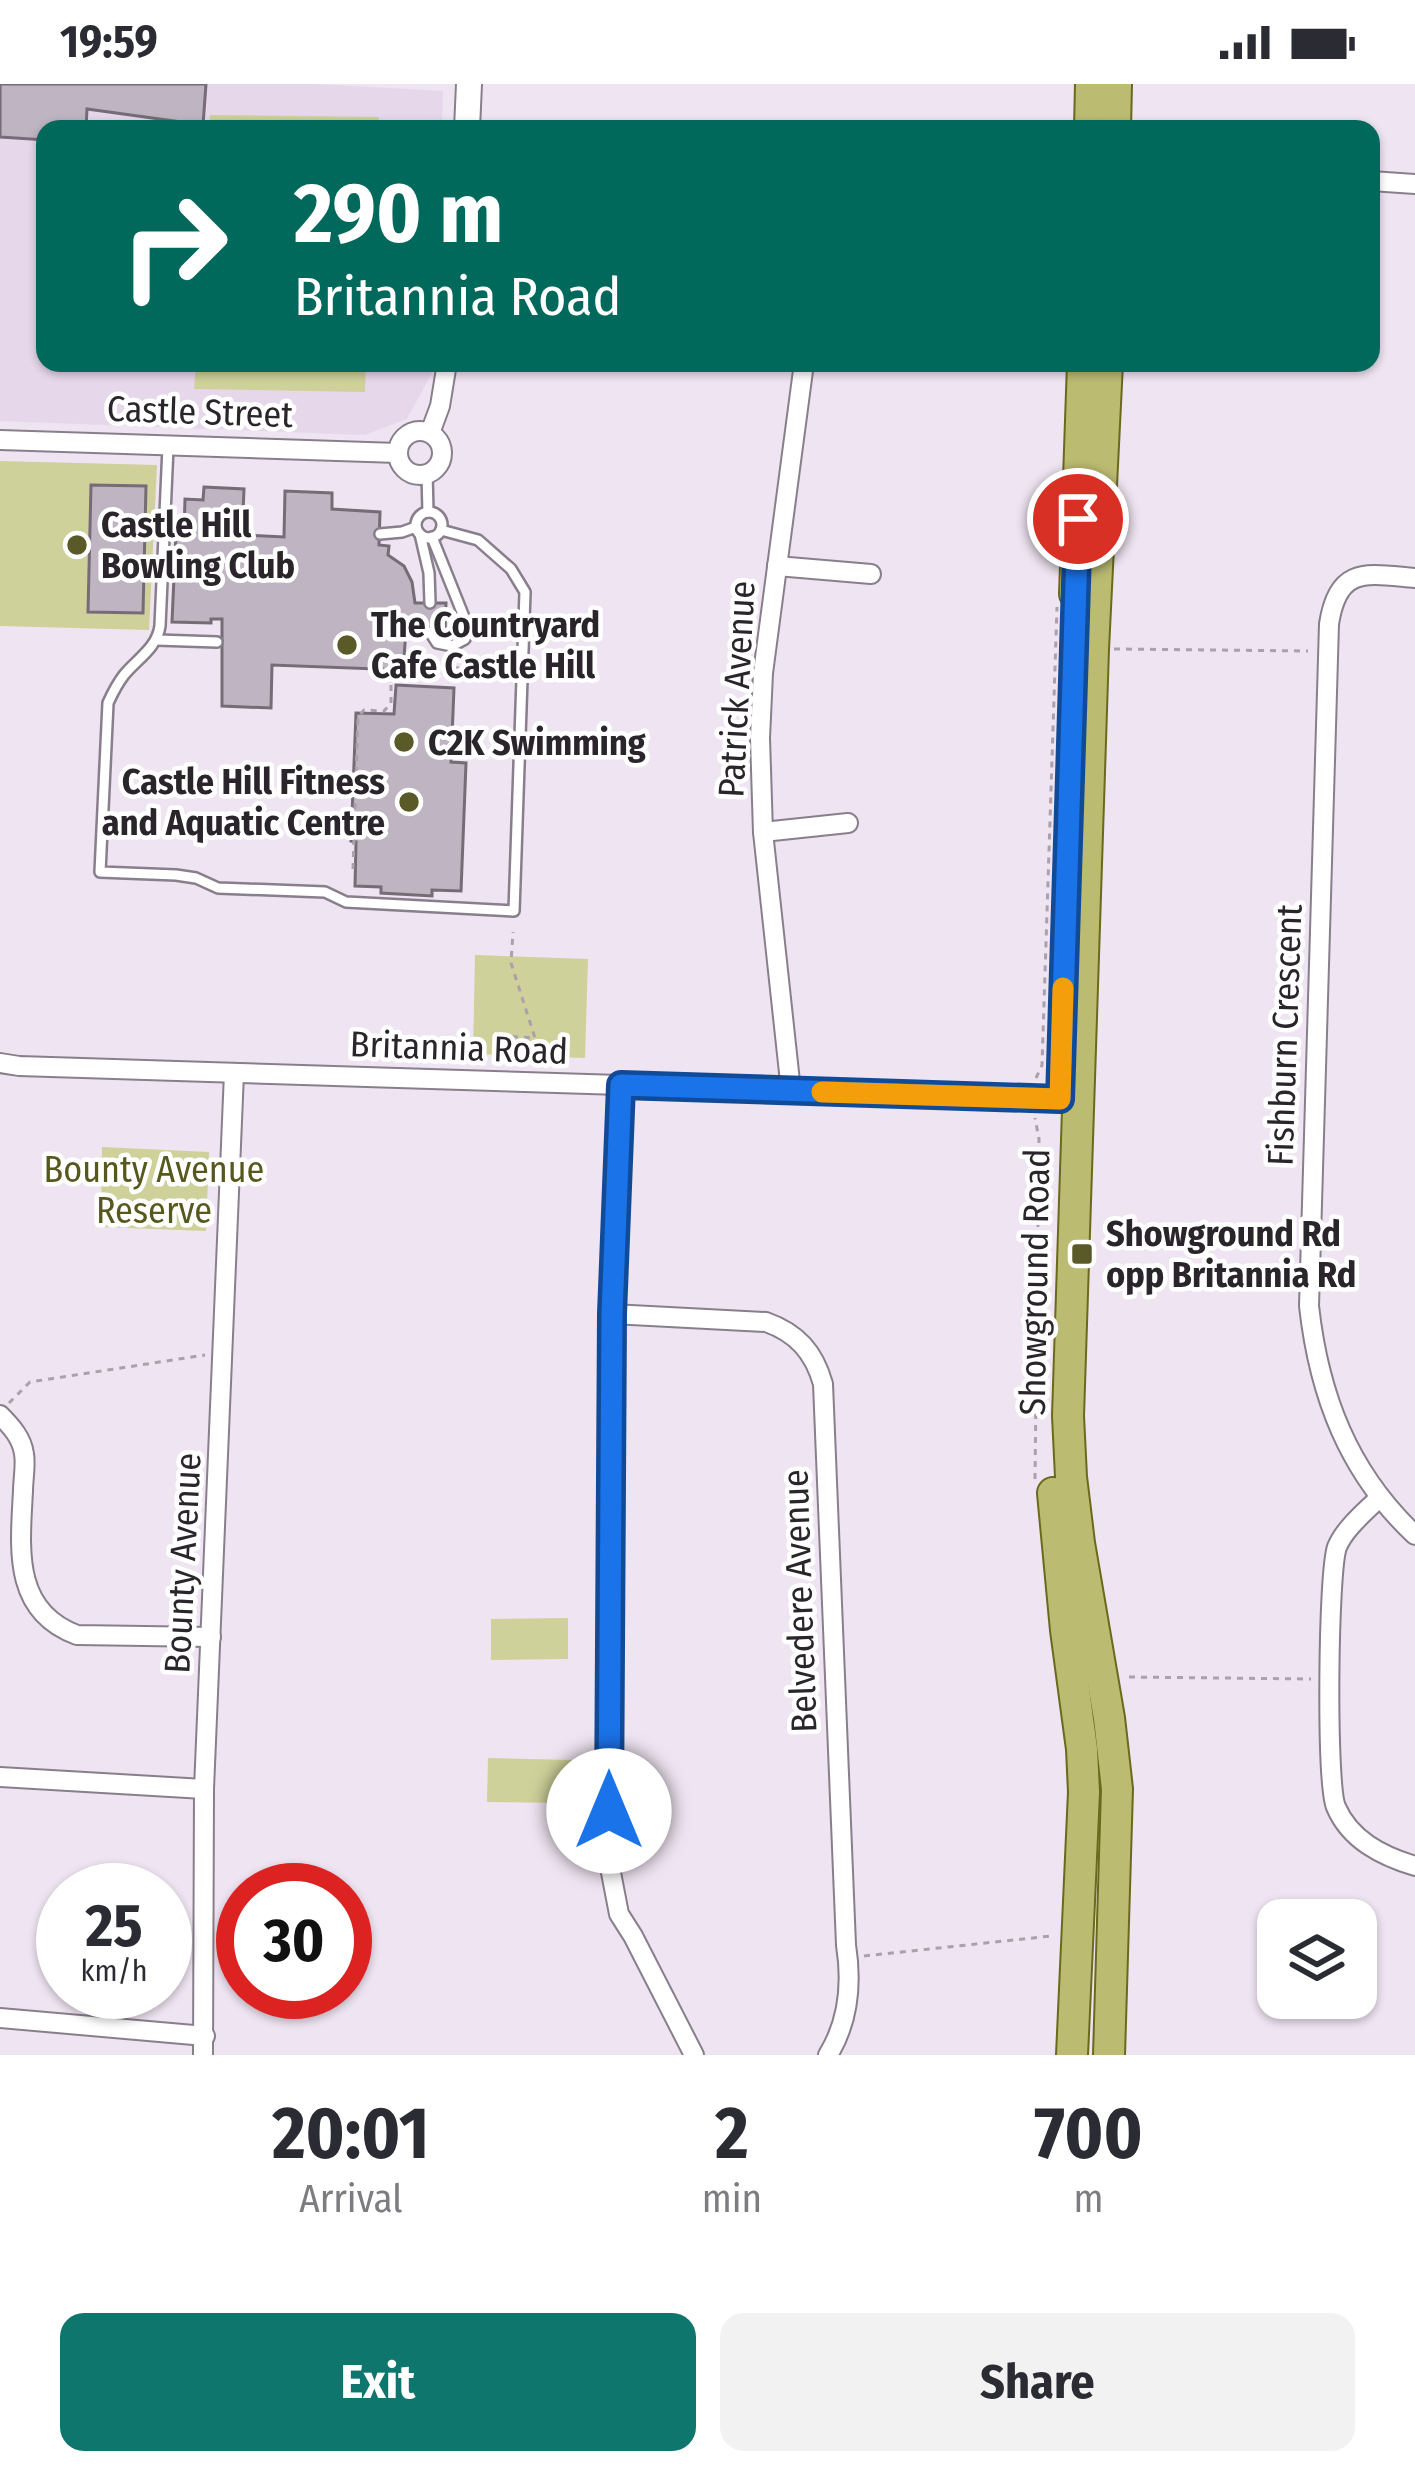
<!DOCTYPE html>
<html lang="en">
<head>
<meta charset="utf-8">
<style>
	body { margin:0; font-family:"Fira Sans Condensed",sans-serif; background:#f2f2f3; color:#2b2b33; height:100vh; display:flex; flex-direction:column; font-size:45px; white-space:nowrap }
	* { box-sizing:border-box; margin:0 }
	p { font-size:39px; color:#7c7c81 }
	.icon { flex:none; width:66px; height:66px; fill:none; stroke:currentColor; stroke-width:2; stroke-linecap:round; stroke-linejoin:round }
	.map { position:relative; height:1971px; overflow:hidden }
	.sheet { display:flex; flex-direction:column; background:#fff; flex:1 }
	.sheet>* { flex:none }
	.hud { position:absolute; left:36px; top:36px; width:1344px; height:252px; border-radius:24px; box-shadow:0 3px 9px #0004; background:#00695c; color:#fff; overflow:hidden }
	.controls { position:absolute; left:1257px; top:1815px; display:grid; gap:24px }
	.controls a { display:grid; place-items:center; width:120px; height:120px; border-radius:24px; background:#fff; box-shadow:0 3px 9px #0004; font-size:60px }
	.speed { position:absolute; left:36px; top:1779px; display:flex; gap:24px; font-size:60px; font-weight:700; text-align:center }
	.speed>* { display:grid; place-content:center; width:156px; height:156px; border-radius:50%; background:#fff; box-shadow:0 3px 9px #0004; line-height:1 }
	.speed small { font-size:30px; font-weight:400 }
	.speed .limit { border:18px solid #d22; background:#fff; color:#111 }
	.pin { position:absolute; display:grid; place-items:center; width:102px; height:102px; color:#fff; margin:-51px; border:6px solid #fff; border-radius:50%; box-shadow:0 3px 12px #0007 }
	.me { position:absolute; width:132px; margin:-66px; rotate:0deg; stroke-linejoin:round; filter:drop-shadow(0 0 9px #0008) }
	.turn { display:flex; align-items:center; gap:42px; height:252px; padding:0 60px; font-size:54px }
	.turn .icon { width:156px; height:156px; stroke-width:2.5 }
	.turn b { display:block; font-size:84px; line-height:102px }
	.eta { display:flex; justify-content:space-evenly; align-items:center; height:204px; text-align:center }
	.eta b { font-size:72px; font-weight:700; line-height:84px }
	.cta { display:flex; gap:24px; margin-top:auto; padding:24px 60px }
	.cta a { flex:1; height:138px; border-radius:24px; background:#0f766e; color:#fff; font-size:48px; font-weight:700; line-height:138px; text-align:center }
	.cta a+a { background:#f2f2f3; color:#2b2b33 }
	.status { display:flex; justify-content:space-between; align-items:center; height:84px; padding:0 60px; background:#fff; direction:ltr }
	.status svg { height:33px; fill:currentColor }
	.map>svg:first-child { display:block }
</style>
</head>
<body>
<div class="status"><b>19:59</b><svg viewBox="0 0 49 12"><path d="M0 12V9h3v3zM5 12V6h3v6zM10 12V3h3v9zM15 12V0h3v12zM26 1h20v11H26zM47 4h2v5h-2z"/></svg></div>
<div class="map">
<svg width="1415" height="1971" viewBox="0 0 1415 1971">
	<rect width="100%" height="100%" fill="#efe4f2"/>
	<!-- built -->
	<polygon fill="#e7d7eb" points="0,0 316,0 443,7 442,45 45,45 45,279 432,279 432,289 407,335 365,351 0,337"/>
	<!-- green -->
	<g fill="#ced199">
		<polygon points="210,31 379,33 378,45 209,45"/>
		<polygon points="196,279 366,279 365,308 194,305"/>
		<polygon points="0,377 157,381 149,546 0,542"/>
		<polygon points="475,871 588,875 585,974 473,970"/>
		<polygon points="102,1063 209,1068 206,1147 101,1143"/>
		<polygon points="568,1534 568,1575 491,1576 491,1535"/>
		<polygon points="488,1674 572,1676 571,1719 487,1718"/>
	</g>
	<!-- building -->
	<g fill="#bfb4c2" stroke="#756c78" stroke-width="3">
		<polygon points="0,0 206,0 203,41 87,25 86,45 45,45 45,56 0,53"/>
		<polygon points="91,401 146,402 143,529 88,528"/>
		<polygon points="204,403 244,405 242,451 284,453 285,407 332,409 332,425 380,428 379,461 389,462 388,471 404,482 412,498 415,519 446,519 445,548 406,547 403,586 272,581 271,624 222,622 222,535 211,535 211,539 172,538 176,448 184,449 185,415 203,416"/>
		<polygon points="396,601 454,604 451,678 466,679 461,807 432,806 432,812 381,809 381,803 355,802 356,758 351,757 356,629 394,630"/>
	</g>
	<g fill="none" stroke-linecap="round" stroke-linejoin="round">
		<!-- service casing -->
		<g stroke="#897f8c" stroke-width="14">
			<g id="service">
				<path d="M168,363L160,542C157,564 137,575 124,591C117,600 113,608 108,619L100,788L176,791L196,794L218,804L325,808L346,818L514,827L525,508L511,485L478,456L441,446"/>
				<polyline points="427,389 428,428"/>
				<circle cx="429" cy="441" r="13"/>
				<polyline points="380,450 402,448 416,443"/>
				<polyline points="420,450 429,489 430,519"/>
				<polyline points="430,548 437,559 452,562 465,555 468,543 432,453"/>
				<polyline points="157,556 217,558"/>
			</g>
		</g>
		<!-- minor casing -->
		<g stroke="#897f8c" stroke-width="22">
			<g id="minor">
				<polyline points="1371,97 1415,100"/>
				<circle cx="420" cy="369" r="22"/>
				<polyline points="430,349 440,322 447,279"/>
				<polyline points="0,356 398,369"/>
				<polyline points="777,482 871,490"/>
				<path d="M1415,494C1367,490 1338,481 1329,540L1309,1222C1319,1311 1348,1388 1415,1451"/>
				<polyline points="763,748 848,739"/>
				<polyline points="0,979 19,982 1060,1015"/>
				<polyline points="621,1001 612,1230 608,1773 619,1830 633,1852 694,1971"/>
				<polyline points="791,1007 763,748 760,654 763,589 804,279"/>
				<path d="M612,1230L766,1238C797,1249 814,1268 823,1300L846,1861C852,1899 849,1937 828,1971"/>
				<path d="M0,1331C11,1342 22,1354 24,1370C26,1381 23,1396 23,1407C20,1464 12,1527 77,1551L211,1553"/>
				<path d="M1379,1414C1365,1428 1345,1444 1337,1463C1328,1488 1326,1700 1336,1723C1350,1756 1382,1772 1415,1782"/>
				<polyline points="0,1693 204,1705"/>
				<polyline points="0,1934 205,1952"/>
				<polyline points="203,1971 204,1705 234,989"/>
			</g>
		</g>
		<!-- tertiary casing -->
		<g stroke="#897f8c" stroke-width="28">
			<polyline id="tertiary" points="467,45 469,0"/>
		</g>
		<!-- primary casing -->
		<g stroke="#6a691c" stroke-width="34">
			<g id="primary">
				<polyline points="1090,45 1091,0"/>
				<polyline points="1115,45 1116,0"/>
				<polyline points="1107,279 1093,565 1068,1332 1071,1393 1079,1459 1109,1634 1117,1705 1109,1971"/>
				<polyline points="1075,510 1083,279"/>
				<polyline points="1053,1409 1066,1546 1082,1665 1084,1708 1072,1971"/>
			</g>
		</g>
		<!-- path -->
		<g stroke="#aaa1ac" stroke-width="3" stroke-dasharray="6 6" stroke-linecap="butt">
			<polyline points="1114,565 1308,567"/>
			<polyline points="433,573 445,583 500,587"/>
			<polyline points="353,785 358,633 364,626 384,627 391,619 391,594 403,588 426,568"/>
			<polyline points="501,978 502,952 535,954 511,879 513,848"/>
			<polyline points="1036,994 1042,981 1057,523"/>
			<polyline points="9,1319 30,1298 205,1271"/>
			<polyline points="1035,1395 1039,1055 1035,1034"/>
			<polyline points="1129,1593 1311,1595"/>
			<polyline points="864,1872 1051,1852"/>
		</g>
		<!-- service -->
		<use href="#service" stroke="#fff" stroke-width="9"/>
		<!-- minor -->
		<use href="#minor" stroke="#fff" stroke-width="18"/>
		<!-- tertiary -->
		<use href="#tertiary" stroke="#fff" stroke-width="24"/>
		<!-- primary -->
		<use href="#primary" stroke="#bbbb72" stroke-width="30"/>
	</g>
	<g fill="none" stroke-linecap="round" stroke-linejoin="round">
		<!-- route casing -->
		<g stroke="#114b97" stroke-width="30">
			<polyline id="route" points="609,1727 612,1230 621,1001 1060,1015 1078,435"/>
		</g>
		<!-- route -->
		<use href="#route" stroke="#1a73e8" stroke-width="21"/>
		<!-- slow -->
		<polyline stroke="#f59e0b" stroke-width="21" points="822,1008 1060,1015 1063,904"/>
	</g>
	<!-- markers -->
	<g fill="#595a27" stroke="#fff" stroke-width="4.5">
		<circle cx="77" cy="461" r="12"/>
		<circle cx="347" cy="561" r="12"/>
		<circle cx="404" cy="658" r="12"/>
		<circle cx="409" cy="718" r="12"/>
		<rect x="1070" y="1158" width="24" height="24" rx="6"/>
	</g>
	<g text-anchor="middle" stroke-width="9" stroke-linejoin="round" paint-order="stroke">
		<!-- street labels -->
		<g font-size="36" fill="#29252a" stroke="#fff">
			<text transform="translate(200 327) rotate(2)" y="13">Castle Street</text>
			<text transform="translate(736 605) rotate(-87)" y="13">Patrick Avenue</text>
			<text transform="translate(1284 951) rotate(-88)" y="13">Fishburn Crescent</text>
			<text transform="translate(459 963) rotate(2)" y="13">Britannia Road</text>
			<text transform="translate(1034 1198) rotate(-89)" y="13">Showground Road</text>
			<text transform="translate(182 1479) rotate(-87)" y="13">Bounty Avenue</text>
			<text transform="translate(799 1517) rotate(-92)" y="13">Belvedere Avenue</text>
		</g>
		<!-- poi labels -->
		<g font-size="36" font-weight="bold" fill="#29252a" stroke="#fff" text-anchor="start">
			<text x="101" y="453">Castle Hill<tspan x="101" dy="41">Bowling Club</tspan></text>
			<text x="371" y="553">The Countryard<tspan x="371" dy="41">Cafe Castle Hill</tspan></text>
			<text x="428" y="671">C2K Swimming</text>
			<text x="385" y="710" text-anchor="end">Castle Hill Fitness<tspan x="385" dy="41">and Aquatic Centre</tspan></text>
			<text x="1106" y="1162">Showground Rd<tspan x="1106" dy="41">opp Britannia Rd</tspan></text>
		</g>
		<!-- park labels -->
		<g font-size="36" fill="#57581e" stroke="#fff">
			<text x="154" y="1098">Bounty Avenue<tspan x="154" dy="41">Reserve</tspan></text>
		</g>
	</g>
</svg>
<div class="controls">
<a><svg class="icon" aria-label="layers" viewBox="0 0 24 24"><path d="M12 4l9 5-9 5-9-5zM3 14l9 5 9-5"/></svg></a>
</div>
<div class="speed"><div>25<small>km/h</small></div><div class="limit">30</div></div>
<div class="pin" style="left:1078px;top:435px;background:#d93025"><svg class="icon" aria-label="arrive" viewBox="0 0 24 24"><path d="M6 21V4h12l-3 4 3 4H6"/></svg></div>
<svg class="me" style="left:609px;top:1727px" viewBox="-20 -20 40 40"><circle r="19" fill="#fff"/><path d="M0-13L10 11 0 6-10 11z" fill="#1a73e8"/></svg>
<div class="hud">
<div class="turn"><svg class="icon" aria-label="right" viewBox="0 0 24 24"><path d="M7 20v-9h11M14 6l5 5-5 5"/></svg><div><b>290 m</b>Britannia Road</div></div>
</div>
</div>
<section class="sheet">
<div class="eta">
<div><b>20:01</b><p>Arrival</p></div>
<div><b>2</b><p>min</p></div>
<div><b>700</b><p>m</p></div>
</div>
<div class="cta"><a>Exit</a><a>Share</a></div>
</section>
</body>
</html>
